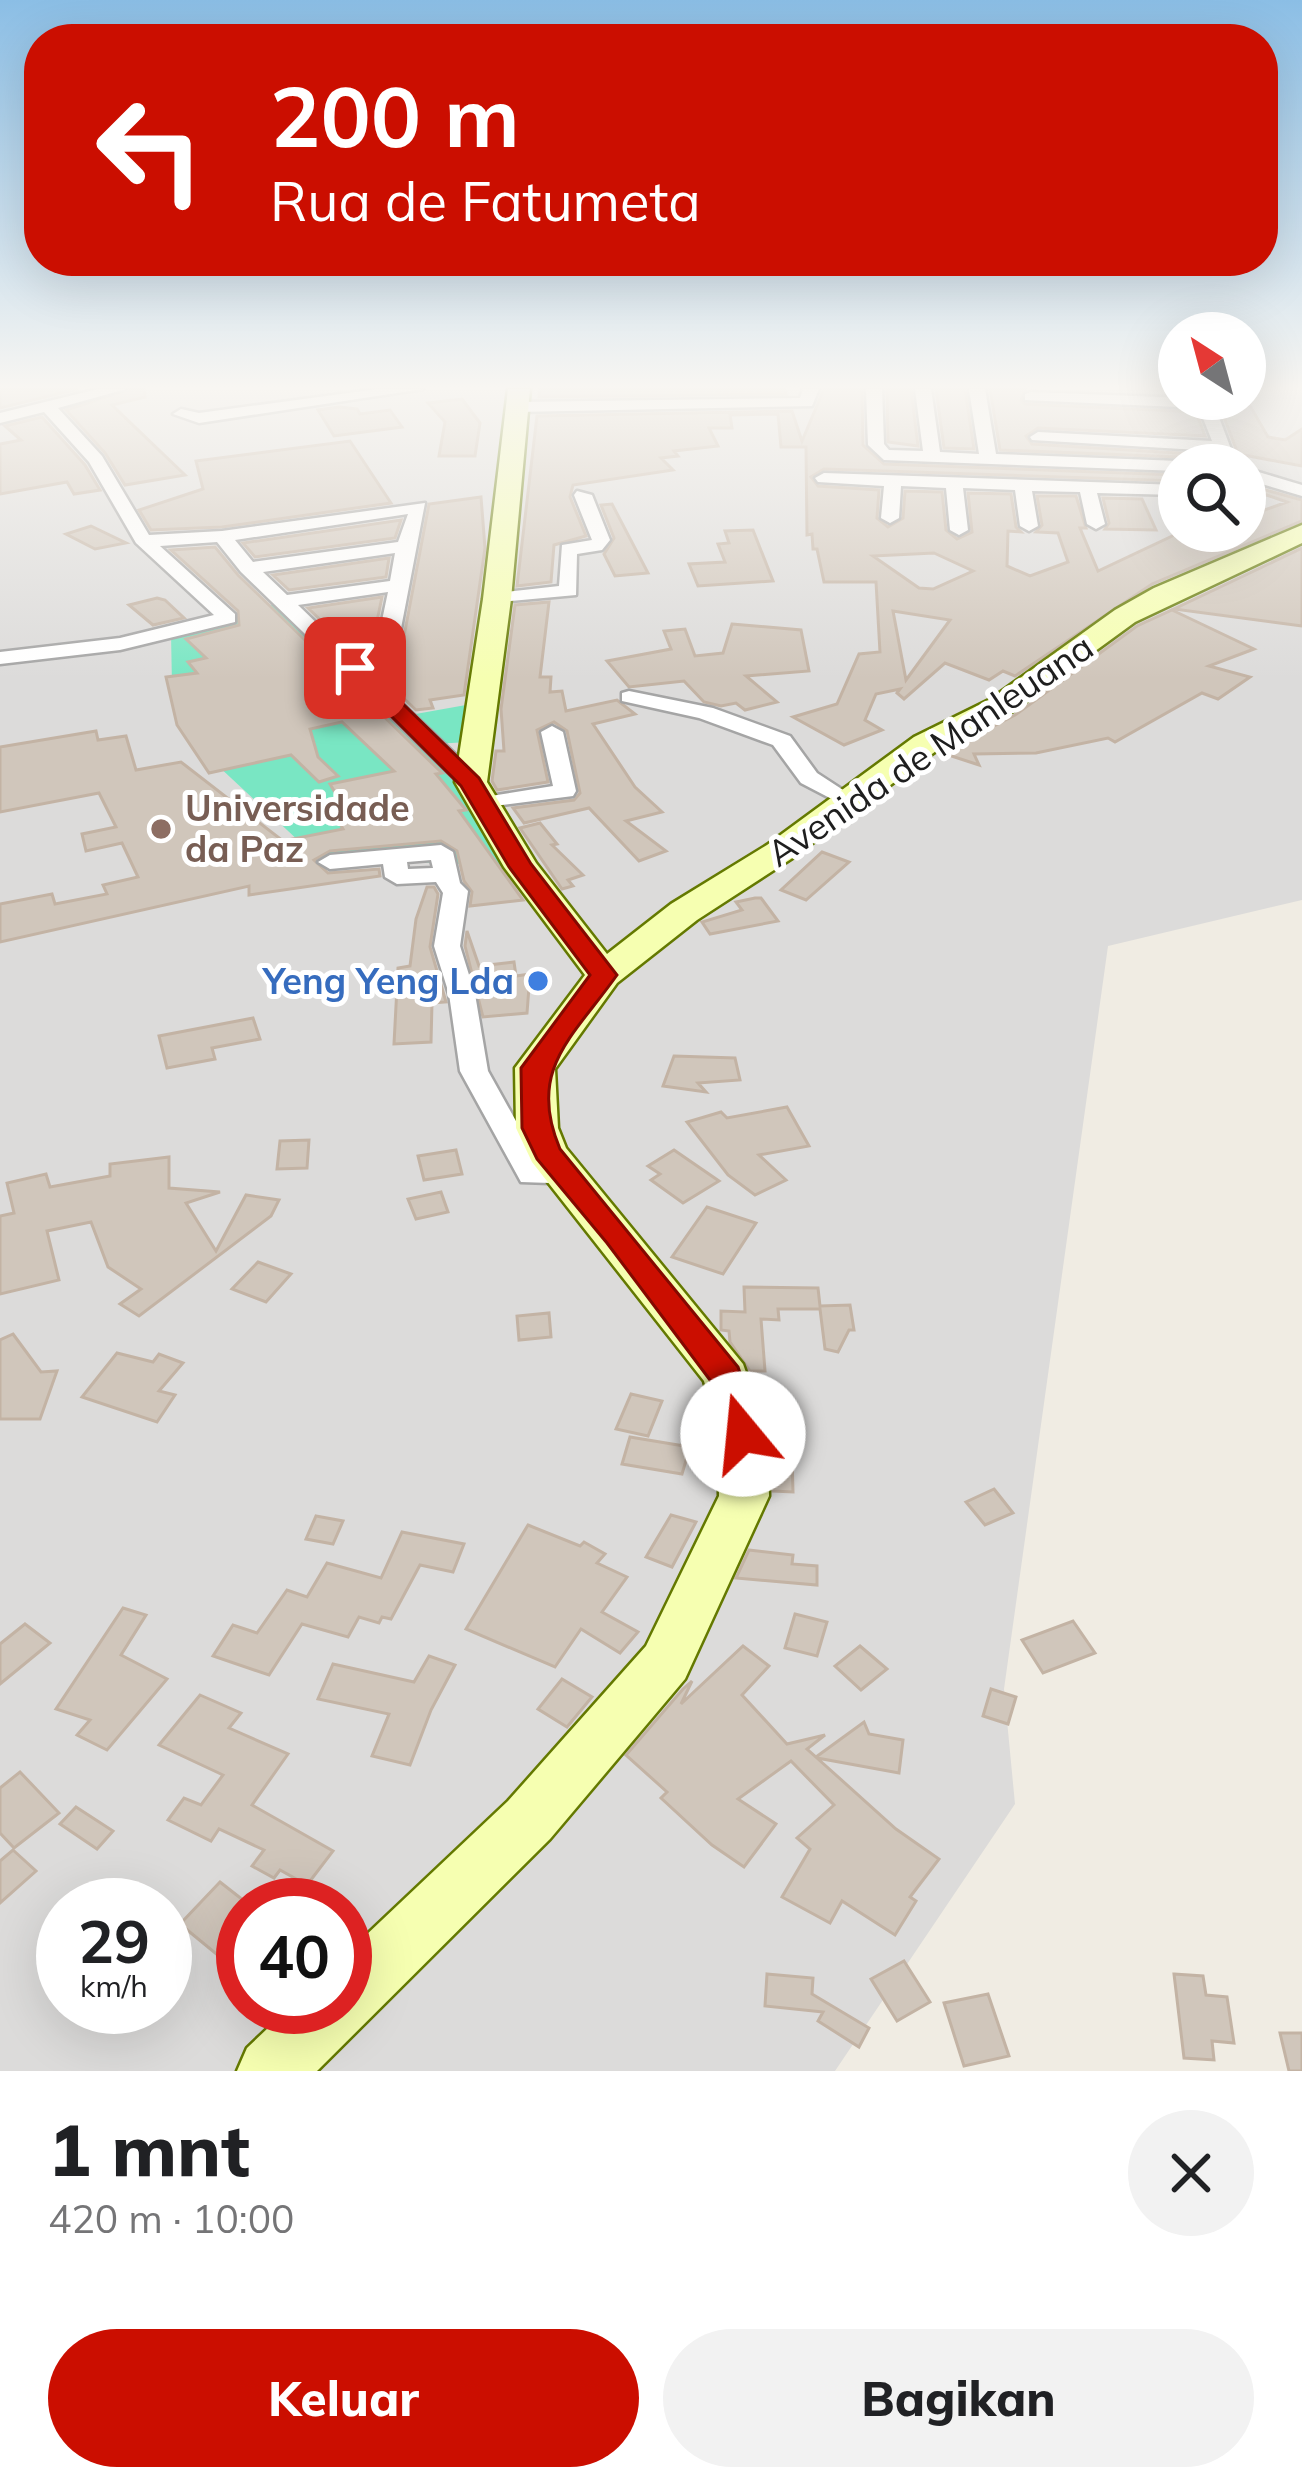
<!DOCTYPE html>
<html lang="id">
<head>
<meta charset="utf-8">
<style>
	body { margin:0; font-family:Mulish,sans-serif; background:#f2f2f2; color:#202124; height:100vh; display:flex; flex-direction:column; font-size:45px; white-space:nowrap }
	* { box-sizing:border-box; margin:0 }
	p { font-size:39px; color:#757577 }
	.icon { flex:none; width:66px; height:66px; fill:none; stroke:currentColor; stroke-width:2; stroke-linecap:round; stroke-linejoin:round }
	.map { position:relative; height:2071px; overflow:hidden }
	.panel { display:flex; flex-direction:column; background:#fff; flex:1 }
	.panel>* { flex:none }
	.guide { position:absolute; left:24px; top:24px; width:1254px; height:252px; border-radius:48px; box-shadow:0 12px 48px #0002; background:#cb0e00; color:#fff; overflow:hidden }
	.needle { width:78px; rotate:324deg }
	.tools { position:absolute; left:1158px; top:312px; display:grid; gap:24px }
	.tools a { display:grid; place-items:center; width:108px; height:108px; border-radius:50%; background:#fff; box-shadow:0 12px 48px #0002; font-size:60px }
	.speed { position:absolute; left:36px; top:1878px; display:flex; gap:24px; font-size:60px; font-weight:700; text-align:center }
	.speed>* { display:grid; place-content:center; width:156px; height:156px; border-radius:50%; background:#fff; box-shadow:0 12px 48px #0002; line-height:1 }
	.speed small { font-size:30px; font-weight:400 }
	.speed .limit { border:18px solid #d22; background:#fff; color:#111 }
	.pin { position:absolute; display:grid; place-items:center; width:102px; height:102px; color:#fff; margin:-51px; border-radius:24px; box-shadow:0 6px 18px #0006 }
	.me { position:absolute; width:132px; margin:-66px; rotate:343deg; stroke-linejoin:round; filter:drop-shadow(0 0 9px #0008) }
	.turn { display:flex; align-items:center; gap:42px; height:252px; padding:0 48px; font-size:54px }
	.turn .icon { width:156px; height:156px; stroke-width:2.5 }
	.turn b { display:block; font-size:84px; line-height:102px }
	.round { display:grid; place-items:center; flex:none; width:126px; height:126px; border-radius:63px; background:#f2f2f2 }
	.overview { display:flex; align-items:center; justify-content:space-between; height:204px; padding:0 48px }
	h1 { font-size:72px; font-weight:800; line-height:90px }
	.button { display:flex; gap:24px; margin-top:auto; padding:24px 48px }
	.button a { flex:1; height:138px; border-radius:72px; background:#cb0e00; color:#fff; font-size:48px; font-weight:800; line-height:138px; text-align:center }
	.button a+a { background:#f2f2f2; color:#202124 }
	.map>svg:first-child { display:block }
</style>
</head>
<body>
<div class="map">
<svg width="1302" height="2071" viewBox="0 0 1302 2071">
	<rect width="100%" height="100%" fill="#f0ece3"/>
	<!-- residential -->
	<path fill="#dcdbda" fill-rule="evenodd" d="M0,389H1179V399H1245V389H1302V900L1108,946L1004,1689L1015,1804L835,2071H0ZM1179,465H1245V531H1179ZM63,1905H165V2007H63ZM243,1905H345V2007H243Z"/>
	<!-- pitch -->
	<g fill="#79e6c3">
		<polygon points="285,601 471,782 521,867 316,857 202,751 172,685 171,634"/>
		<polygon points="466,705 468,742 435,744 410,715"/>
	</g>
	<!-- building -->
	<g fill="#d0c6bb" stroke="#c3b3a4" stroke-width="3" fill-rule="evenodd">
		<polygon points="0,389 78,389 0,408"/>
		<polygon points="130,389 144,389 145,397 112,405 185,475 125,485 105,453 66,410"/>
		<polygon points="540,389 784,389 786,394 539,397"/>
		<path d="M824,389H862L863,445L884,464L1179,475V481L824,469L811,477L818,486L879,490L877,518L888,527L903,518L905,491L942,492L946,530L957,539L972,532L968,493L1011,494L1016,527L1021,532L1008,531L1007,566L1030,576L1068,562L1058,533L1036,532L1042,525L1037,496H1076L1086,528H1080L1098,571L1183,531H1245V517L1287,502L1249,489L1255,487L1302,500V521L1152,584L1015,676L1003,671L989,680L945,663L904,699L897,693L900,689L876,694L865,720L882,730L844,745L793,717L837,704L859,654L880,652L876,582H824L817,549H813L812,534L807,535L806,447H781L778,414L730,415L732,428H709L718,446L674,451L678,456L661,458L673,470L573,485L570,497L586,536L554,545L551,582L517,586L537,416L792,411L802,441ZM934,553L973,571L933,589L919,588L873,556ZM893,611L950,620L906,680Z"/>
		<polygon points="887,389 911,389 918,446 888,442"/>
		<polygon points="936,389 965,389 974,449 944,448"/>
		<polygon points="990,389 1025,389 1021,400 1025,404 1196,412 1205,436 1038,428 1026,436 1032,444 1210,455 1211,465 1191,464 1179,457 1000,450"/>
		<polygon points="462,399 480,423 475,456 439,456 445,422 428,403"/>
		<polygon points="1217,399 1249,404 1268,437 1285,440 1302,429 1302,466 1238,454"/>
		<polygon points="339,407 357,409 360,414 390,410 402,427 334,436 318,410"/>
		<polygon points="42,417 85,465 100,490 74,494 67,482 0,494 0,444 21,440 5,426"/>
		<polygon points="350,441 391,503 222,527 151,530 139,510 203,489 196,461"/>
		<polygon points="481,497 485,548 464,695 430,700 433,708 416,710 394,689 429,504"/>
		<polygon points="1103,498 1142,499 1156,530 1105,529 1109,523"/>
		<polygon points="612,504 648,573 615,576 604,554 614,538 601,505"/>
		<polygon points="401,520 395,538 255,557 243,543"/>
		<polygon points="91,526 126,543 95,549 66,534"/>
		<polygon points="753,530 773,581 698,586 689,564 725,562 718,544 729,543 725,531"/>
		<polygon points="215,547 238,575 442,773 436,774 466,810 459,811 523,900 470,906 472,892 464,881 457,851 441,841 330,851 314,860 328,873 379,869 380,876 249,895 249,886 0,942 0,904 52,894 55,904 107,894 103,885 138,877 122,843 86,851 82,834 116,827 99,793 0,812 0,747 96,731 98,740 126,736 136,770 181,762 283,841 343,829 340,824 352,821 330,784 394,771 342,722 310,729 318,757 338,776 319,782 291,755 209,773 177,725 166,677 197,673 188,662 206,658 186,639 239,625 238,611 171,550"/>
		<polygon points="1302,548 1302,626 1174,609"/>
		<polygon points="389,558 386,577 289,590 273,575"/>
		<polygon points="382,597 376,626 334,633 308,608"/>
		<polygon points="157,598 165,600 184,618 153,625 129,605"/>
		<polygon points="549,602 540,677 551,677 550,692 562,691 566,711 617,700 635,714 593,724 635,787 662,812 626,821 666,851 639,861 589,808 524,823 513,808 574,800 580,793 567,731 554,722 537,730 548,782 497,790 492,781 496,751 504,751 501,709 515,605"/>
		<polygon points="1172,610 1254,649 1209,666 1250,677 1218,699 1202,693 1115,742 1108,738 1036,753 974,754 979,765 942,753 1015,715 1137,626"/>
		<polygon points="732,624 801,630 809,671 746,676 777,702 745,710 736,703 721,706 704,702 684,681 629,687 607,661 671,649 664,631 685,629 695,656 723,653"/>
		<polygon points="540,823 557,844 552,845 583,875 568,880 573,886 562,889 520,828"/>
		<polygon points="822,852 849,862 806,900 781,890"/>
		<polygon points="427,887 434,887 438,894 430,947 446,1002 432,1003 431,1042 394,1044 398,968 410,966 416,919"/>
		<polygon points="755,898 761,898 778,921 710,934 702,922 742,910 736,902"/>
		<polygon points="467,931 479,966 514,962 516,976 530,974 527,1013 483,1017 465,946"/>
		<polygon points="253,1018 260,1039 212,1048 215,1059 167,1068 159,1036"/>
		<polygon points="674,1056 735,1058 740,1080 698,1083 706,1092 663,1086"/>
		<polygon points="787,1107 809,1146 759,1155 786,1180 755,1195 728,1175 687,1122 721,1112 727,1118"/>
		<polygon points="309,1140 307,1168 277,1169 280,1141"/>
		<polygon points="456,1150 462,1174 424,1180 418,1156"/>
		<polygon points="674,1150 719,1181 683,1203 651,1180 660,1174 648,1166"/>
		<polygon points="169,1157 169,1188 220,1192 186,1203 216,1251 246,1195 279,1200 271,1216 139,1316 120,1304 141,1289 108,1267 91,1222 47,1231 59,1280 0,1294 0,1216 14,1213 7,1183 46,1174 50,1187 110,1176 110,1164"/>
		<polygon points="441,1192 448,1212 416,1219 408,1199"/>
		<polygon points="707,1207 756,1223 723,1274 672,1257"/>
		<polygon points="258,1262 291,1274 266,1302 232,1289"/>
		<polygon points="744,1287 818,1288 820,1306 850,1305 854,1330 849,1330 838,1352 825,1349 820,1309 778,1309 779,1320 761,1319 765,1371 750,1371 730,1342 729,1331 721,1330 721,1311 745,1312"/>
		<polygon points="549,1313 551,1337 519,1340 517,1316"/>
		<polygon points="13,1334 41,1372 57,1371 40,1419 0,1419 0,1340"/>
		<polygon points="117,1353 153,1362 159,1354 183,1363 159,1391 175,1395 157,1422 82,1397"/>
		<polygon points="631,1394 662,1401 648,1436 616,1429"/>
		<polygon points="630,1437 690,1447 682,1474 622,1464"/>
		<polygon points="773,1456 792,1456 793,1492 773,1491"/>
		<polygon points="994,1489 1013,1513 985,1525 966,1502"/>
		<polygon points="671,1515 696,1522 672,1567 646,1557"/>
		<polygon points="316,1516 343,1521 333,1544 306,1539"/>
		<polygon points="528,1525 580,1546 584,1542 605,1554 597,1563 627,1577 602,1612 638,1632 620,1653 581,1629 555,1667 466,1629"/>
		<polygon points="402,1532 464,1544 453,1572 420,1565 391,1619 382,1617 379,1623 359,1617 348,1637 302,1624 269,1675 213,1656 233,1625 257,1633 287,1590 307,1597 327,1563 381,1578"/>
		<polygon points="749,1550 793,1555 792,1564 817,1566 817,1585 736,1578"/>
		<polygon points="123,1608 146,1615 121,1655 167,1679 107,1750 77,1735 90,1720 56,1709"/>
		<polygon points="795,1614 827,1622 817,1656 785,1648"/>
		<polygon points="1073,1621 1095,1653 1043,1673 1022,1640"/>
		<polygon points="25,1624 50,1643 0,1684 0,1644"/>
		<polygon points="743,1646 769,1666 742,1695 787,1744 825,1735 807,1749 816,1757 864,1722 869,1734 903,1740 899,1773 817,1758 896,1829 939,1859 910,1897 916,1901 895,1935 842,1901 830,1923 782,1897 810,1849 797,1838 834,1805 791,1761 738,1799 776,1824 744,1867 712,1845 661,1798 667,1792 626,1755 683,1689 692,1681 681,1704"/>
		<polygon points="860,1646 887,1669 861,1690 835,1666"/>
		<polygon points="429,1656 455,1665 431,1710 410,1765 372,1756 389,1714 318,1699 333,1664 414,1682"/>
		<polygon points="562,1679 592,1697 567,1727 538,1709"/>
		<polygon points="991,1689 1016,1697 1008,1724 983,1716"/>
		<polygon points="200,1695 241,1713 229,1728 288,1754 252,1805 333,1851 307,1885 280,1870 274,1878 252,1866 264,1850 219,1829 211,1841 168,1820 184,1798 201,1805 223,1775 159,1745"/>
		<polygon points="20,1772 59,1813 14,1848 0,1833 0,1788"/>
		<polygon points="76,1807 113,1831 97,1849 60,1824"/>
		<polygon points="13,1850 36,1871 0,1903 0,1861"/>
		<polygon points="220,1882 243,1900 243,1933 220,1957 180,1924"/>
		<polygon points="904,1961 930,2002 897,2021 871,1979"/>
		<polygon points="767,1974 813,1978 812,1994 869,2028 859,2047 818,2021 823,2012 765,2006"/>
		<polygon points="1174,1974 1203,1976 1206,1995 1227,1997 1234,2043 1212,2041 1214,2060 1184,2058"/>
		<polygon points="988,1994 1009,2056 964,2066 944,2003"/>
		<polygon points="1280,2033 1302,2033 1302,2071 1289,2071"/>
	</g>
	<g fill="none" stroke-linecap="round" stroke-linejoin="round">
		<!-- street casing -->
		<g stroke="#a5a5a5" stroke-width="5">
			<g id="street">
				<path d="M98,389H126L58,408L102,456L149,535L222,531L425,503L389,691L479,777V787H463L241,572L217,542L160,546L235,614V622L120,650L0,664V652L120,638L214,615L136,543L89,462L44,412L0,423V413ZM408,514L398,542L253,562L235,540ZM395,553L390,581L287,595L263,572ZM388,592L380,630L332,638L298,605ZM377,643L371,675L343,648Z"/>
				<polygon points="378,389 423,389 199,423 173,414 181,409 199,413"/>
				<polygon points="803,389 819,389 812,406 517,412 509,407 517,402 800,398"/>
				<polygon points="866,389 882,389 884,444 889,450 923,451 915,389 931,389 940,452 979,454 969,389 985,389 996,454 1179,461 1187,465 1179,465 1179,471 884,460 868,445"/>
				<polygon points="1031,392 1212,399 1237,465 1221,465 1215,451 1032,440 1030,437 1038,432 1212,441 1199,408 1025,400 1025,394"/>
				<polygon points="1245,468 1302,485 1302,496 1245,479"/>
				<polygon points="824,473 1179,485 1179,495 1097,493 1105,524 1096,529 1087,524 1080,492 1032,491 1038,526 1029,531 1020,526 1015,490 963,488 968,530 959,535 950,530 946,488 901,486 899,518 890,523 881,518 884,486 818,482 815,478"/>
				<polygon points="577,491 592,495 610,540 602,550 577,554 576,595 490,603 487,599 497,593 559,586 562,545 592,540 574,495"/>
				<polygon points="629,691 713,708 790,736 817,773 860,801 849,808 801,783 773,745 699,718 622,701 622,693"/>
				<polygon points="552,726 563,732 576,791 573,796 478,808 478,798 553,786 541,732"/>
				<path d="M441,845L453,852L460,883L468,891L460,946L475,994L488,1071L541,1166L579,1170L584,1177L579,1184L521,1182L460,1071L449,994L434,946L443,893L436,882L397,884L385,877L383,864L330,869L318,862L330,855ZM431,860L433,868L408,869L407,862Z"/>
			</g>
		</g>
		<!-- secondary casing -->
		<g stroke="#647900" stroke-width="5">
			<polygon id="secondary" points="508,389 530,389 511,599 487,782 536,863 607,954 671,904 767,845 914,737 991,699 1115,610 1154,588 1302,525 1302,543 1135,622 1013,711 936,751 791,859 697,920 617,983 555,1069 558,1128 566,1148 743,1364 768,1434 769,1496 685,1679 550,1839 317,2071 237,2071 247,2048 290,2007 345,2007 345,1955 508,1801 646,1646 719,1496 718,1434 704,1381 532,1162 516,1128 515,1068 585,975 504,867 455,782 483,599"/>
		</g>
		<!-- street -->
		<use href="#street" fill="#fff" fill-rule="evenodd"/>
		<!-- secondary -->
		<use href="#secondary" fill="#f6ffb1" fill-rule="evenodd"/>
	</g>
	<!-- sky -->
	<linearGradient id="sky" x2="0" y2="1"><stop stop-color="#8bbee5"/><stop offset="0.57" stop-color="#f8f6f2"/><stop offset="1" stop-color="#f8f6f2" stop-opacity="0"/></linearGradient>
	<rect width="1302" height="679" fill="url(#sky)"/>
	<!-- route -->
	<path fill="#cb0e00" stroke="#840900" stroke-width="3" d="M355,662L362,664L479,778L531,864L617,975C574,1036 526,1069 560,1149L738,1367L761,1434L756,1443L743,1447L731,1443L710,1380L607,1243L537,1159L522,1128L521,1068L590,975L509,867L461,786L347,672V664Z"/>
	<!-- markers -->
	<circle fill="#8d6e63" stroke="#fff" stroke-width="4.5" cx="161" cy="829" r="12"/>
	<circle fill="#3f7fe0" stroke="#fff" stroke-width="4.5" cx="538" cy="981" r="12"/>
	<g text-anchor="middle" stroke-width="10" stroke-linejoin="round" paint-order="stroke">
		<!-- street labels -->
		<g font-size="36" fill="#1e1e1e" stroke="#fff">
			<text transform="translate(930 750) rotate(-34)" y="13">Avenida de Manleuana</text>
		</g>
		<!-- education labels -->
		<g font-size="36" font-weight="bold" fill="#785e54" stroke="#fff" text-anchor="start">
			<text x="185" y="821">Universidade<tspan x="185" dy="41">da Paz</tspan></text>
		</g>
		<!-- shop labels -->
		<g font-size="36" font-weight="bold" fill="#366cbe" stroke="#fff" text-anchor="end">
			<text x="514" y="994">Yeng Yeng Lda</text>
		</g>
	</g>
</svg>
<div class="tools">
<a><svg class="needle" viewBox="-14 -14 28 28"><path d="M0-13l5 13h-10z" fill="#e53935"/><path d="M0 13l5-13h-10z" fill="#757577"/></svg></a>
<a><svg class="icon" aria-label="search" viewBox="0 0 24 24"><circle cx="10" cy="10" r="6"/><path d="M15 15l6 6"/></svg></a>
</div>
<div class="speed"><div>29<small>km/h</small></div><div class="limit">40</div></div>
<div class="pin" style="left:355px;top:668px;background:#d93025"><svg class="icon" aria-label="arrive" viewBox="0 0 24 24"><path d="M6 21V4h12l-3 4 3 4H6"/></svg></div>
<svg class="me" style="left:743px;top:1434px" viewBox="-20 -20 40 40"><circle r="19" fill="#fff"/><path d="M0-13L10 11 0 6-10 11z" fill="#cb0e00"/></svg>
<div class="guide">
<div class="turn"><svg class="icon" aria-label="left" viewBox="0 0 24 24"><path d="M17 20v-9H6M10 6l-5 5 5 5"/></svg><div><b>200 m</b>Rua de Fatumeta</div></div>
</div>
</div>
<section class="panel">
<div class="overview"><div><h1>1 mnt</h1><p>420 m · 10:00</p></div><a class="round"><svg class="icon" aria-label="close" viewBox="0 0 24 24"><path d="M6 6l12 12M18 6L6 18"/></svg></a></div>
<div class="button"><a>Keluar</a><a>Bagikan</a></div>
</section>
</body>
</html>
